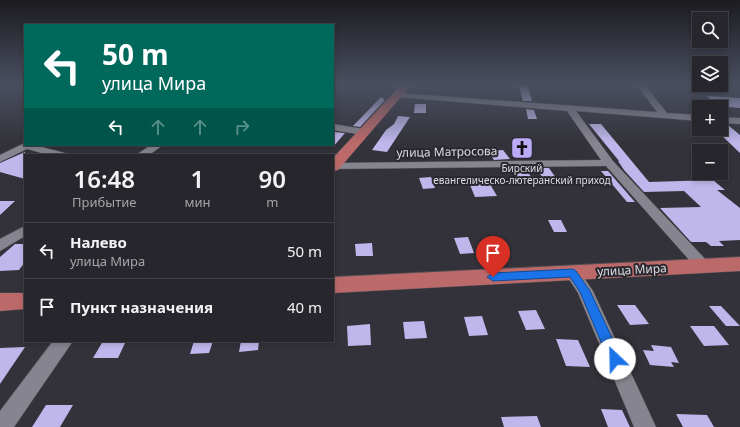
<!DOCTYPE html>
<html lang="ru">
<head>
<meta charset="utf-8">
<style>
	body { margin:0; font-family:"Noto Sans",sans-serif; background:#2e2e34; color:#f1f3f6; height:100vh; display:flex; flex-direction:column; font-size:15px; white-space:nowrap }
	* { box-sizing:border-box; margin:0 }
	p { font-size:13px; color:#a4a5a9 }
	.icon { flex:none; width:22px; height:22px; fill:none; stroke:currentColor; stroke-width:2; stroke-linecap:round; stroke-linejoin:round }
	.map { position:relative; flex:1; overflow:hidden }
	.side { position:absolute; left:24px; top:154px; width:310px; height:188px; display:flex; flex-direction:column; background:#26262c; border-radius:0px; box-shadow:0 2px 6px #0003,0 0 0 1px #424348 }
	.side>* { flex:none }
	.top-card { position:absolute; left:24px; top:24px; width:310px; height:122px; border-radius:0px; box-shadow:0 2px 6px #0003,0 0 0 1px #424348; background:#00695c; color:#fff; overflow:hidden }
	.fabs { position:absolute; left:692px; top:12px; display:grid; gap:8px }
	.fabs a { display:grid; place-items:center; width:36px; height:36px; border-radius:0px; background:#26262c; box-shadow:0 2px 6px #0003,0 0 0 1px #424348; font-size:20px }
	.pin { position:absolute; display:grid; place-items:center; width:34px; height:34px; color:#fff; margin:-41px -17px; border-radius:50% 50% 50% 0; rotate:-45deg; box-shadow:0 0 4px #0007 }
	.pin .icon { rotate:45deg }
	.me { position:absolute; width:44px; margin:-22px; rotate:336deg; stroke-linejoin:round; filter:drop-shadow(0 0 3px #0008) }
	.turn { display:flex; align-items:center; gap:14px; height:84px; padding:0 12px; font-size:18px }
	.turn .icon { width:52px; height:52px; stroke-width:2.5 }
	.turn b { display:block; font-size:28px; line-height:34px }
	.lanes { display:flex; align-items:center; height:38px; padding:0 12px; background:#0003; justify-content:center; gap:20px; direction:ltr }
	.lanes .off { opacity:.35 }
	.eta { display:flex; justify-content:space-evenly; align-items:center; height:68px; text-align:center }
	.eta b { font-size:24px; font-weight:600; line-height:28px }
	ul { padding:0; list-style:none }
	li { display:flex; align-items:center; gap:12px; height:56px; padding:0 12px; border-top:1px solid #424348 }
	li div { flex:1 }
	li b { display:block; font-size:15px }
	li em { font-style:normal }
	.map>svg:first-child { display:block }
</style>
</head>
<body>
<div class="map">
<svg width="740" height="427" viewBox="0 0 740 427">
	<rect width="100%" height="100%" fill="#33323a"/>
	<!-- building -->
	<g fill="#bfb7eb">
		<polygon points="527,84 532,101 523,101 519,86"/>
		<polygon points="707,96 740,98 740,108 718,106"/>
		<polygon points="381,97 385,100 360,127 353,126"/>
		<polygon points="415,104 426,104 426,113 414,113"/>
		<polygon points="526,109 534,110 537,119 528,119"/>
		<polygon points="398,116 410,117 387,152 372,150 386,130 394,124"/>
		<polygon points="589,124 601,124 649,182 713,180 725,190 717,190 740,208 740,240 719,241 724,246 711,246 706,242 691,242 660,208 701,207 684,191 644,192 624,170 618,161 619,161"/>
		<polygon points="721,124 728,125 740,135 740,153 717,131 721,132"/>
		<polygon points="334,132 345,133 333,147 333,133"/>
		<polygon points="503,150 510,159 494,160 488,151"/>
		<polygon points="25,152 25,179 0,172 0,163"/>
		<polygon points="536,168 549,168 556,178 543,178"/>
		<polygon points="601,171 608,171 635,202 627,202"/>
		<polygon points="528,172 533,180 518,181 513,173"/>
		<polygon points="431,177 435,188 423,189 419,178"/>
		<polygon points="490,184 497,196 475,197 470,185"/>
		<polygon points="0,201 15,201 0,215"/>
		<polygon points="548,220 561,220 567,232 554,232"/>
		<polygon points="468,237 474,253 460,254 454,238"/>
		<polygon points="372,243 373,256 356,256 355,244"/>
		<polygon points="15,244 25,244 25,262 19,270 0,271 0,257"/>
		<polygon points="617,305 635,305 649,324 630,325"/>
		<polygon points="709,306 721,306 740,326 726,326"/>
		<polygon points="536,310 545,329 526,330 518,311"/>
		<polygon points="482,316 488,335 469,336 464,317"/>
		<polygon points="424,321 427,338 405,339 403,322"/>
		<polygon points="370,324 371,345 348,346 347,326"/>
		<polygon points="690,326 714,326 729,345 704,346"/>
		<polygon points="556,339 578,340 590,367 566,366"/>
		<polygon points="103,341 126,341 118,358 93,358"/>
		<polygon points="194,341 213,341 209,353 190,354"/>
		<polygon points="241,341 259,341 258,350 239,352"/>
		<polygon points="651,345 671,347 679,363 671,362 674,367 650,365 643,350 654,351"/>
		<polygon points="25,347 0,384 0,348"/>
		<polygon points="46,405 73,405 60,427 32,427"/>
		<polygon points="601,409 622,410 630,427 608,427"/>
		<polygon points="676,414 707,415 714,427 683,427"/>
		<polygon points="537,416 541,427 504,427 501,417"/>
	</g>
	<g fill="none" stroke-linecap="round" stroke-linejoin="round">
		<!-- minor casing -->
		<g stroke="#515056" stroke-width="1">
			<g id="minor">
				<polygon points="636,84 644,84 667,113 699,115 699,121 576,111 613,161 708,262 711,266 708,270 703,271 698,270 606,166 333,169 333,163 601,160 567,111 398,97 394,95 398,93 657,112"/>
				<polygon points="721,117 740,118 740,124 721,123"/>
				<polygon points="333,124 364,129 369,132 364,135 333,130"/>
				<polygon points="25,143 25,145 34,145 65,153 66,155 49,155 27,149 0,162 0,155"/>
				<polygon points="151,145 163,145 149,155 136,155"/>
				<polygon points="25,226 25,236 0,251 0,239"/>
				<polygon points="573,267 578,269 593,291 656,427 634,427 578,293 565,273 568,269"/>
				<polygon points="53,341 73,341 14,427 0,427 0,411"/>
			</g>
		</g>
		<!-- major casing -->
		<g stroke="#515056" stroke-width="1">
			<g id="major">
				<polygon points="402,84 412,84 338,170 333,171 333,158"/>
				<polygon points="740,257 740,271 333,293 333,277"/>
				<polygon points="0,293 25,293 25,309 0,311"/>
			</g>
		</g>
		<!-- minor -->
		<use href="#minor" fill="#86848e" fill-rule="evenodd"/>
		<!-- major -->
		<use href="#major" fill="#bc6a69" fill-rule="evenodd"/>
	</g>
	<!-- sky -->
	<linearGradient id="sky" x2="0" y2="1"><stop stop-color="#1c1c20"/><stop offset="0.59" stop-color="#4a4f60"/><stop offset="1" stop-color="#4a4f60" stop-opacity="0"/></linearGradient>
	<rect width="740" height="143" fill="url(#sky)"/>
	<!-- route -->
	<polygon fill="#1a73e8" stroke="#114b97" points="573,269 576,271 590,291 622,359 620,363 615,365 610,363 580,292 570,277 493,281 487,277 493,273"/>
	<!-- icons -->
	<defs>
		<g id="church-square" transform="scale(1.15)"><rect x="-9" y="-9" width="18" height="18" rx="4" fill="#bbaaf6" stroke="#292830"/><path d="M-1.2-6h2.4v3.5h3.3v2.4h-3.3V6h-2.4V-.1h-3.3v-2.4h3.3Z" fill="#111"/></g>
	</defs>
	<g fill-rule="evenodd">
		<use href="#church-square" x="522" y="148"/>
	</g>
	<g text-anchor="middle" stroke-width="4" stroke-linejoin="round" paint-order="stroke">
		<!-- far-poi labels -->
		<g font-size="10" fill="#dbdbe0" stroke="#292830">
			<text x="522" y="172">Бирский<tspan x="522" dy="12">евангелическо-лютеранский приход</tspan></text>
		</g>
		<!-- street labels -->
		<g font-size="12" fill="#dbdbe0" stroke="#292830">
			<text transform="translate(447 152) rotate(-1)" y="4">улица Матросова</text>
			<text transform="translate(632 270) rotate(-3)" y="4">улица Мира</text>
		</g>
	</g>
</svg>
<div class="fabs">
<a><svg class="icon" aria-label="search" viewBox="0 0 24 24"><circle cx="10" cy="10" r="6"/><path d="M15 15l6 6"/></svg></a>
<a><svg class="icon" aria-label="layers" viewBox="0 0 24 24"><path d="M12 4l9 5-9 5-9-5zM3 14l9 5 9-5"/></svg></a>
<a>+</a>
<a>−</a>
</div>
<div class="pin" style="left:493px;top:277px;background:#d93025"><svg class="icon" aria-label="arrive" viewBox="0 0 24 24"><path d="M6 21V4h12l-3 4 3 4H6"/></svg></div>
<svg class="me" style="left:615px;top:359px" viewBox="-20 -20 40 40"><circle r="19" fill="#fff"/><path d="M0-13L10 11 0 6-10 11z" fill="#1a73e8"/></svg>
<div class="top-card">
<div class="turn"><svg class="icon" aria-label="left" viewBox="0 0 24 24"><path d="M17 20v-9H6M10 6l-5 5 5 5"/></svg><div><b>50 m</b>улица Мира</div></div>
<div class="lanes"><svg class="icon" aria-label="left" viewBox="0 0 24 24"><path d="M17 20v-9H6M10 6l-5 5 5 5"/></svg><svg class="icon off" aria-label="ahead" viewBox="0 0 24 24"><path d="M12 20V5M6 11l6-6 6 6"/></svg><svg class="icon off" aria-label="ahead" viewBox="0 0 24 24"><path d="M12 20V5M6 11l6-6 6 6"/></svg><svg class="icon off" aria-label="right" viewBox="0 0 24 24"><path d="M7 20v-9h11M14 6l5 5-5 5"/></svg></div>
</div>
<section class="side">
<div class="eta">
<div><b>16:48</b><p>Прибытие</p></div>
<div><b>1</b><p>мин</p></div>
<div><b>90</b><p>m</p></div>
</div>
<ul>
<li><svg class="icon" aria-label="left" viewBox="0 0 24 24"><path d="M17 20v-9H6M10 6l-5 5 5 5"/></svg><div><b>Налево</b><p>улица Мира</p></div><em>50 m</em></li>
<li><svg class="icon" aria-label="arrive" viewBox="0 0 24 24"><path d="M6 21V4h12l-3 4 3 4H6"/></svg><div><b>Пункт назначения</b></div><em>40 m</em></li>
</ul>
</section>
</div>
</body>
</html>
